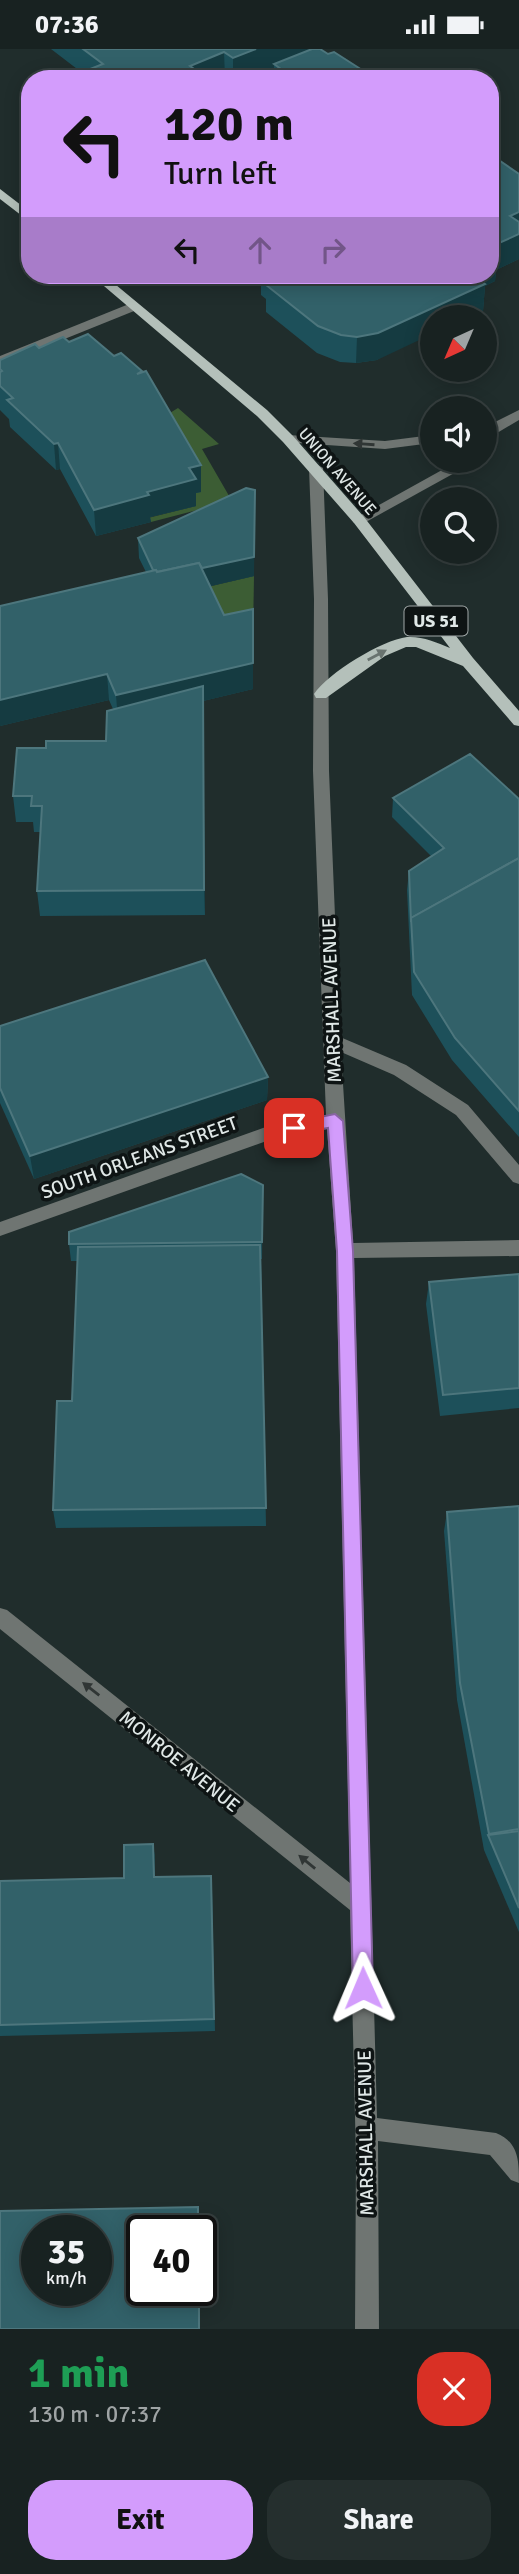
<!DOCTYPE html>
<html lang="en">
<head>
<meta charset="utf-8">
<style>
	body { margin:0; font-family:Signika,sans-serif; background:#252f2e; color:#f1f3f6; height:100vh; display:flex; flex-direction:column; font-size:26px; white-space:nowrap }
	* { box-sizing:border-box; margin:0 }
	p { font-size:23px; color:#9fa4a5 }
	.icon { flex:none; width:38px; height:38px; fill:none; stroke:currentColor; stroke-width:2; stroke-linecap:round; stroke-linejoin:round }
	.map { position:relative; height:2280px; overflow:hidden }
	.sheet { display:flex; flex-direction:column; background:#182221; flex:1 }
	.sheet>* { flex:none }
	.guide { position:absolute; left:21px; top:21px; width:478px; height:214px; border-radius:28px; box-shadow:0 4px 18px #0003,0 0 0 2px #363f3f; background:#d39cfc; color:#111; overflow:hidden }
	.needle { width:46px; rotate:224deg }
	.controls { position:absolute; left:420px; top:256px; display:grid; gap:14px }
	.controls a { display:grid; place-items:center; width:77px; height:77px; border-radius:50%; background:#182221; box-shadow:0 4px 18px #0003,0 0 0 2px #363f3f; font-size:35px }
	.speed { position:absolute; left:21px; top:2166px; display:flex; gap:14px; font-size:35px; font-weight:700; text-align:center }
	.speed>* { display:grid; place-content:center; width:91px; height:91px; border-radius:50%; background:#182221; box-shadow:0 4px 18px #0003,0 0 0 2px #363f3f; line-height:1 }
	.speed small { font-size:18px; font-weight:400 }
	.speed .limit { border:4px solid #111; border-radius:10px; background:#fff; color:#111 }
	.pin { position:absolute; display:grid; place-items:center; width:60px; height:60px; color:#fff; margin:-30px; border-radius:14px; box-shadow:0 4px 10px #0006 }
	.me { position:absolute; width:77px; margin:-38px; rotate:359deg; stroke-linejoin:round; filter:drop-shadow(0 0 5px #0008) }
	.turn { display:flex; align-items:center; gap:24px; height:147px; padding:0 28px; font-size:32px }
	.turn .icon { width:91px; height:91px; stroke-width:2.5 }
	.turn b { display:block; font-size:49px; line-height:60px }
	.lanes { display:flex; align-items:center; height:66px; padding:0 28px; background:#0003; justify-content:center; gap:35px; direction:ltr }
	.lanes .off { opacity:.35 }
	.round { display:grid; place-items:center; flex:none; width:74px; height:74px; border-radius:28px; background:#252f2e }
	.summary { display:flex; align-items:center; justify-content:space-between; height:119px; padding:0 28px }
	h1 { font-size:42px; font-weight:700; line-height:52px; color:#1e9e55 }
	.action { display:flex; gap:14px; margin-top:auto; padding:14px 28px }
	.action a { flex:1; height:80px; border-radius:28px; background:#d39cfc; color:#111; font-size:28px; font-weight:700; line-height:80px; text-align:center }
	.action a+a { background:#252f2e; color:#f1f3f6 }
	.status { display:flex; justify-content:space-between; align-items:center; height:49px; padding:0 35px; background:#182221; direction:ltr }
	.status svg { height:19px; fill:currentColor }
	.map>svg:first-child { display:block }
</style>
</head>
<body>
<div class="status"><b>07:36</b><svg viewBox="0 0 49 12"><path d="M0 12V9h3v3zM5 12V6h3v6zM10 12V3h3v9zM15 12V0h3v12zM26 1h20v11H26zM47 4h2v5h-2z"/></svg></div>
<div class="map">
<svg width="519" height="2280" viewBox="0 0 519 2280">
	<rect width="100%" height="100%" fill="#202d2c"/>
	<!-- green -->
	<g fill="#3c5d34">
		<polygon points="178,359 219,395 202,400 232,452 151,473 148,469 196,457 160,370"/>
		<polygon points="254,527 253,586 225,592 199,540"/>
	</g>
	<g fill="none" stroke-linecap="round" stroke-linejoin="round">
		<!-- minor -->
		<g fill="#6f7572" fill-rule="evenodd">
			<polygon points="134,253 140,257 139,260 0,316 0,307"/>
			<polygon points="519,361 519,371 497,384 485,386 485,378"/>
			<polygon points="288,386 385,392 432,386 432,394 385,400 283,393 283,387"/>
			<polygon points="460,411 478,411 364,474 354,474 352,471"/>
			<path d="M316,415L323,419L328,550L329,722L340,988L406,1016L468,1056L519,1116V1135L513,1133L456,1066L394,1026L341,1003L353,1194L519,1191V1207L354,1209L377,2069L496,2084C519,2093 519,2113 519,2134L511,2131L490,2106L378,2092L379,2280H355L356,2109L350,1861L0,1580V1559L7,1561L350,1834L336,1202L327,1080L275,1089L0,1187V1173L274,1075L326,1066L313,722L314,550L309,419Z"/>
		</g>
		<!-- major -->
		<g fill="#b4c0ba" fill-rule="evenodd">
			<polygon points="0,140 30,163 30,173 0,150"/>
			<path d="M91,226H104L267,361L293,387L364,468L473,609L519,662V677L514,676L463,617L416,598H406L385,607L326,649H316L314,645C328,624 382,591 407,588C422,587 436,593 450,599L354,474L283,393L257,367Z"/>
		</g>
	</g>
	<!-- wall -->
	<g fill="#1d505a">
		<polygon points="51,0 320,0 328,5 274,27 274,19 248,30 65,30 81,23"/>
		<polygon points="30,44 30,77 25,73 22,47"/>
		<polygon points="490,105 519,125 519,210 496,221 495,232 485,237 483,262 470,268 432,268 377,311 356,314 340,313 317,304 266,263 266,250 261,246 261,234 256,230 256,226 490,226"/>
		<polygon points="69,293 114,307 142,324 201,416 201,443 196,444 196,457 150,468 151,473 96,487 60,420 56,421 10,378 9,370 0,361 0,311 39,299"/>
		<polygon points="138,489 254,527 210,537 253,640 203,652 205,866 40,867 37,842 40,783 34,783 33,773 16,773 13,747 46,699 106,692 113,660 109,651 0,677 146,523 139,509"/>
		<polygon points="393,749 519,750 519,1088 452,1011 412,946 407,841 409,822 431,807 392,768"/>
		<polygon points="0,977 268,1028 267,1051 34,1130 0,1054"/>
		<polygon points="263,1136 262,1210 261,1210 266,1477 56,1479 53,1461 72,1352 77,1212 71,1212 69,1195"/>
		<polygon points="519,1225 519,1359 440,1367 426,1255 429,1233"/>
		<polygon points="519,1457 519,1883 484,1801 457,1651 444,1482 447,1463"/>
		<polygon points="153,1795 155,1809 155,1828 212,1840 215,1982 0,1987 0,1832 124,1829"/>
	</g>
	<!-- shaded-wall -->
	<g fill="#153b41">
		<polygon points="256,0 315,0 274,15 274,19 248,30 233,30 233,9"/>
		<polygon points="224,3 225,29 191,30 190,17"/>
		<polygon points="519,163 519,210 496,221 495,232 485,237 483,262 470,268 432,268 432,285 377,311 356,314 357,288 466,226 490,226 490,194 493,193 491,208 495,206 497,195 510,167"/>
		<polygon points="58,394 60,420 56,421 54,395"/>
		<polygon points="201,416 201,443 196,444 196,457 150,468 151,473 96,487 94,461 147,443 189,419"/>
		<polygon points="255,461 254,527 158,549"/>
		<polygon points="253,614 253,640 203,652 205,866 204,841 118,672 116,646"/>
		<polygon points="107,625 109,651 0,677 0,651"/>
		<polygon points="268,1028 267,1051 34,1130 30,1107"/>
		<polygon points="153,1795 155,1809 155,1842 154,1828"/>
		<rect x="199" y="2242" width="1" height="38"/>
	</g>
	<!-- building -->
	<g fill="#326169" stroke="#4d767d" stroke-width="2" fill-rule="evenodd">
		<polygon points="83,0 256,0 233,9 224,3 190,17 208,30 65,30 103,15"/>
		<polygon points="312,0 320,0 328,5 334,3 376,30 268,30 285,23 274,15"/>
		<polygon points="30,44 30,53 22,47"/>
		<polygon points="490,105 519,125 519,163 510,167 519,173 519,185 497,195 493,193 490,194"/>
		<polygon points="490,200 498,205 490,209"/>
		<polygon points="268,226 473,226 485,235 378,284 357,288 341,286 318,277 266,236 275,231"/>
		<polygon points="88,285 114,307 121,304 142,322 137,325 146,322 201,416 189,419 196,430 147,443 149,446 94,461 58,394 54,395 7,351 13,349 0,337 0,323 2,322 0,320 0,311 35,295 39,299 63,288 69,293"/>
		<polygon points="246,439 255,441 254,508 202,519 199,514 157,523 156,521 153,521 138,489"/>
		<polygon points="199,514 224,566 253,560 253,614 116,646 107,625 0,651 0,557 156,521 157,523"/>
		<polygon points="203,637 204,841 37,842 42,757 31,757 32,747 13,747 17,699 46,699 46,692 106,692 107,662"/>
		<polygon points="470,705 519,750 519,809 411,869 411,873 409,822 444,799 393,749"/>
		<polygon points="519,809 519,1062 455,989 414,923 411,869"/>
		<polygon points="205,911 268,1028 30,1107 0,1039 0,977"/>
		<polygon points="241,1125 263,1136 262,1193 69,1195 69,1183"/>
		<polygon points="260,1196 266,1459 53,1461 57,1352 72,1352 78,1198"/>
		<polygon points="519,1225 519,1339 443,1346 429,1233"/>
		<polygon points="519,1457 519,1780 489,1785 460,1634 447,1463"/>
		<polygon points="519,1782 519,1859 488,1786"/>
		<polygon points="153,1795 154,1828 211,1827 214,1970 0,1976 0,1832 124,1829 124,1796"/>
		<path d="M198,2158V2182H142V2242H199V2280H0V2162ZM37,2182H96V2242H37Z"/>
	</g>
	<!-- one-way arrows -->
	<defs><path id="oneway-solid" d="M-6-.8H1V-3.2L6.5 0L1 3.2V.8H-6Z" transform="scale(1.75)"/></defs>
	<g fill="#303635">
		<use href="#oneway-solid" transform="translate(364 395) rotate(-176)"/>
		<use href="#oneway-solid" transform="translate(91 1640) rotate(-142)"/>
		<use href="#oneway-solid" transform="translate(307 1813) rotate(-141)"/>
	</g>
	<use fill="#69736f" href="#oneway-solid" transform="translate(377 606) rotate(-28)"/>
	<!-- route -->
	<polygon fill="#d39cfc" stroke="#8965a4" stroke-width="2" points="335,1065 343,1072 353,1202 373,1939 370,1946 363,1949 356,1946 353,1939 337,1202 328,1079 294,1085 287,1079 294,1073"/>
	<g text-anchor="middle" stroke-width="7" stroke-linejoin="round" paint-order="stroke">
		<!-- far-street labels -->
		<g font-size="16" fill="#e0e8e7" stroke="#0e1414">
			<text transform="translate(338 422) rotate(49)" y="6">UNION AVENUE</text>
		</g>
		<!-- shield labels -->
		<rect fill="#0e1414" stroke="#a1a8a8" stroke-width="2" x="404.5" y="557.5" width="63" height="29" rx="5"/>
		<g font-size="18" font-weight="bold" fill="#e0e8e7">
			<text x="436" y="578">US 51</text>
		</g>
		<!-- street labels -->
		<g font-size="19" fill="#e0e8e7" stroke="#0e1414">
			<text transform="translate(331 951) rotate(-92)" y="7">MARSHALL AVENUE</text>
			<text transform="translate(139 1108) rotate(-20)" y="7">SOUTH ORLEANS STREET</text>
			<text transform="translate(180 1712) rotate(39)" y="7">MONROE AVENUE</text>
			<text transform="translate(365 2084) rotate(-91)" y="7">MARSHALL AVENUE</text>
		</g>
	</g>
</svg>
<div class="controls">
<a><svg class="needle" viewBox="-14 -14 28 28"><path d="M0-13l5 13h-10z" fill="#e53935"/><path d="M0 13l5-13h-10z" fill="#9fa4a5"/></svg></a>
<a><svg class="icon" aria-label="sound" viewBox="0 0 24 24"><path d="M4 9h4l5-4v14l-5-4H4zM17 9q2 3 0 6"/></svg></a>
<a><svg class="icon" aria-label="search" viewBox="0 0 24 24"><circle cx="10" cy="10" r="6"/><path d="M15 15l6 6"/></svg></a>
</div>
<div class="speed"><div>35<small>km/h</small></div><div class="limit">40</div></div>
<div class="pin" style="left:294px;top:1079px;background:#d93025"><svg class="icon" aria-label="arrive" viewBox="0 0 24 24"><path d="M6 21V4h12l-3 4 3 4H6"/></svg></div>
<svg class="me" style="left:363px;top:1939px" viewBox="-20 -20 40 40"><path d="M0-17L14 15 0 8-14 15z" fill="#d39cfc" stroke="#fff" stroke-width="4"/></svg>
<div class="guide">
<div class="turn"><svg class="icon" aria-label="left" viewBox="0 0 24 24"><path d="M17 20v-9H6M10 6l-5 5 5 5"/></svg><div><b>120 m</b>Turn left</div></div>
<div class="lanes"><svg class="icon" aria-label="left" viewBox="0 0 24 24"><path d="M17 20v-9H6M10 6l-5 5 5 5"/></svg><svg class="icon off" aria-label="ahead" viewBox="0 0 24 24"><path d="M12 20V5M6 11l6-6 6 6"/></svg><svg class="icon off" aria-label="right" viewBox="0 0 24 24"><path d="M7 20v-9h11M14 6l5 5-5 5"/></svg></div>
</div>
</div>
<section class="sheet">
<div class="summary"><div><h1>1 min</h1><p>130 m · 07:37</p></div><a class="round" style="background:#d93025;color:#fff"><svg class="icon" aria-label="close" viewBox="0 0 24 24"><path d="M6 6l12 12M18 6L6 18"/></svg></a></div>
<div class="action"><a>Exit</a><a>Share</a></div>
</section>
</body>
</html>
